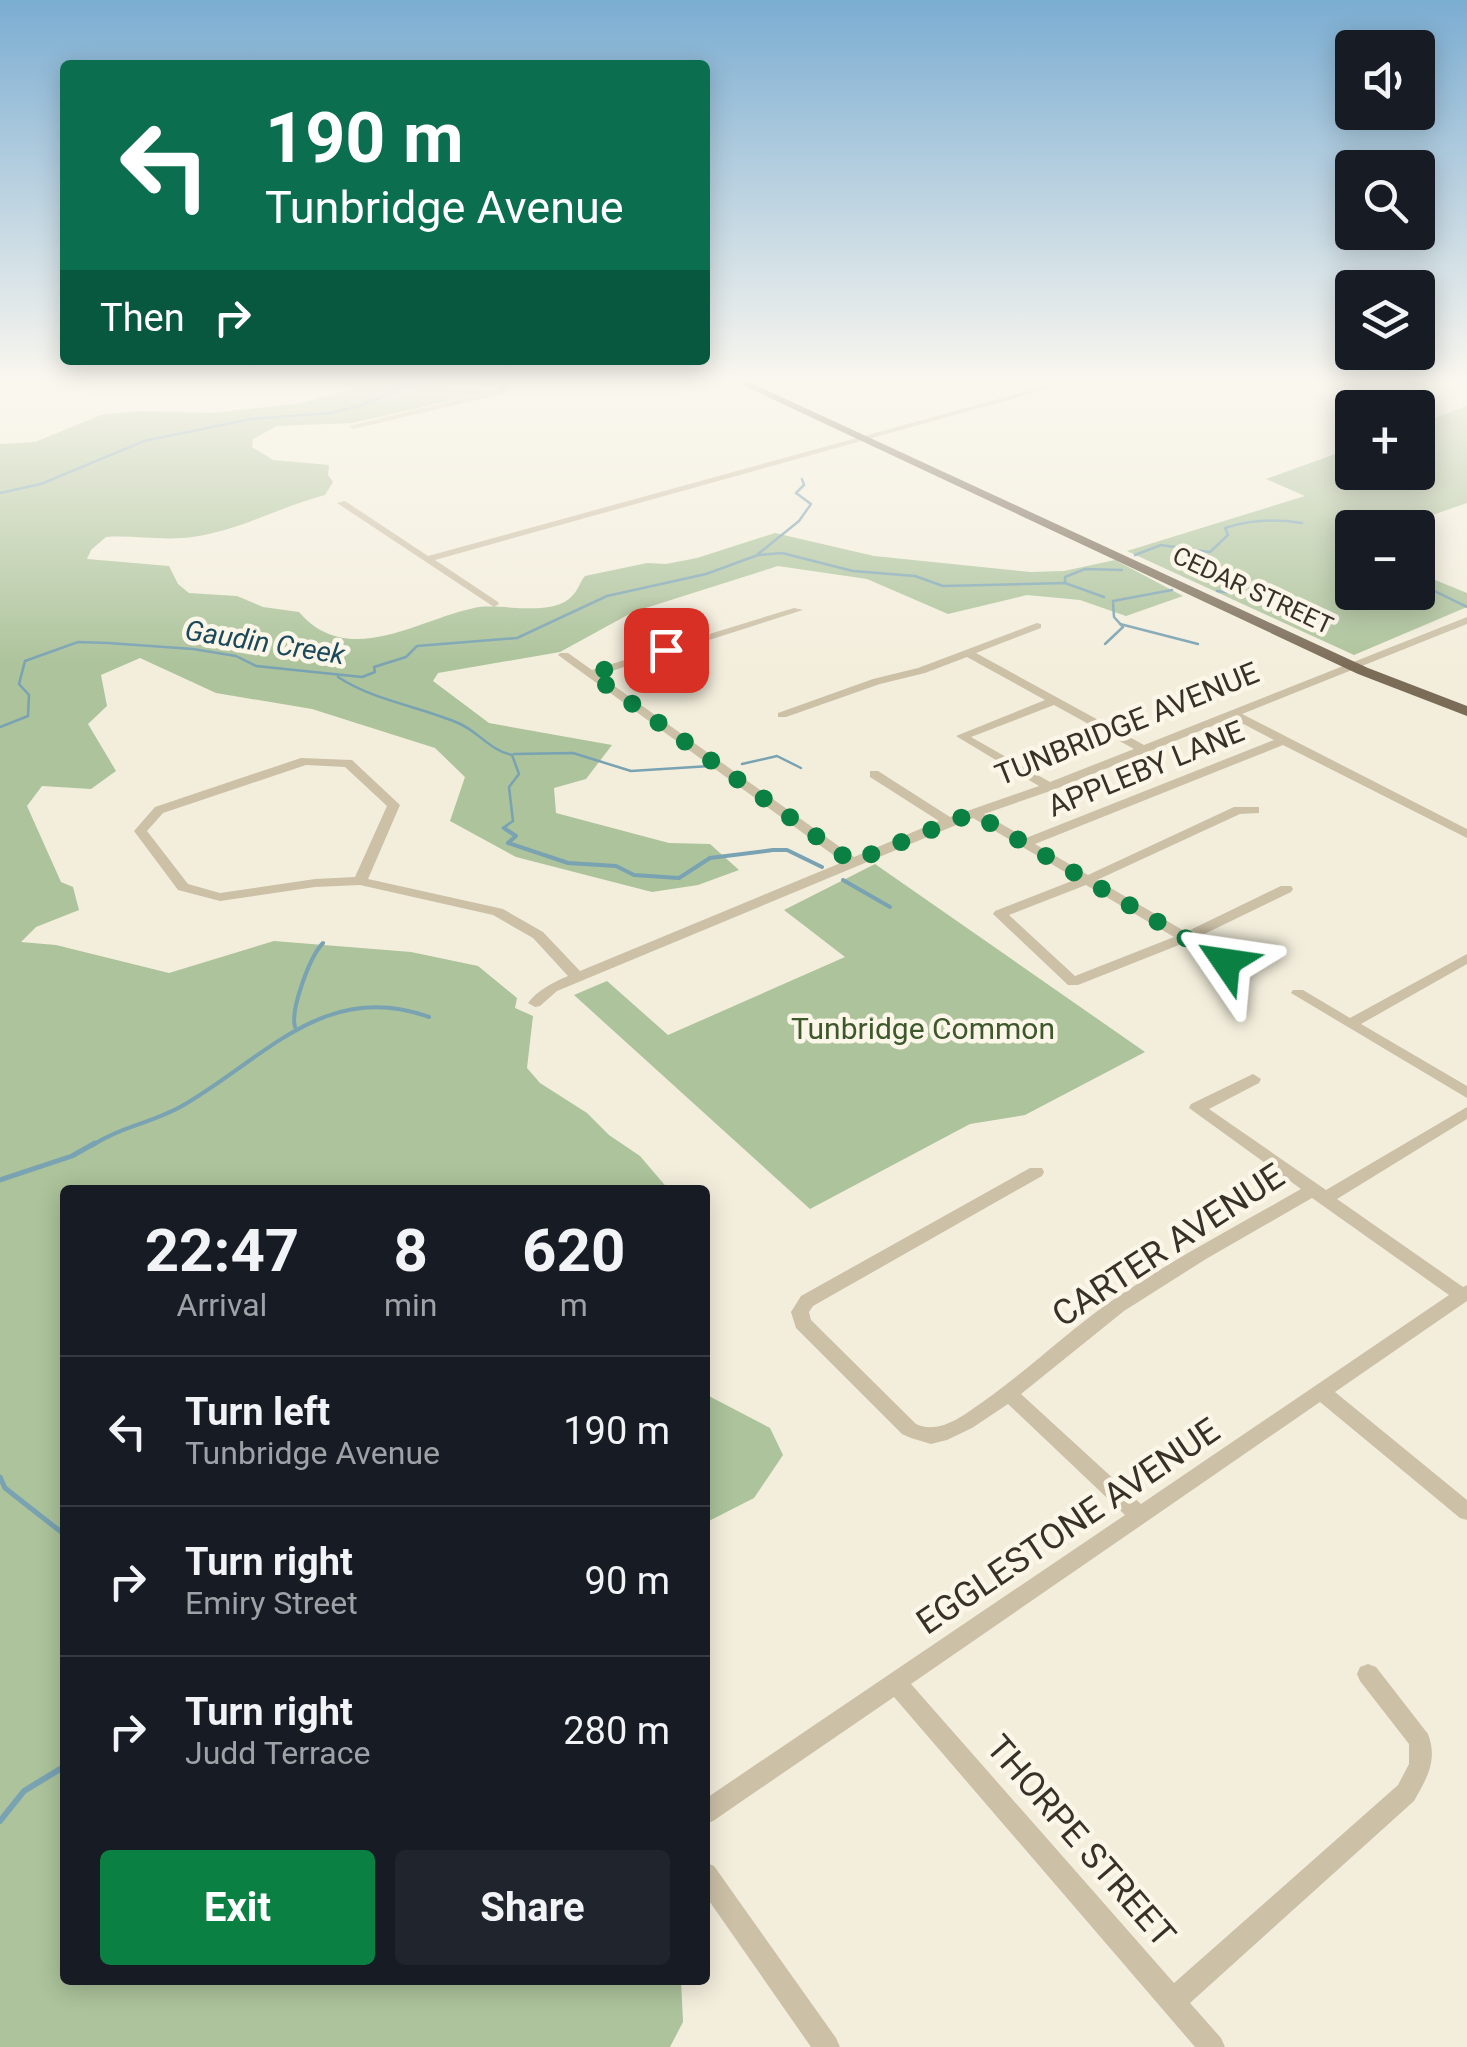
<!DOCTYPE html>
<html lang="en">
<head>
<meta charset="utf-8">
<style>
	body { margin:0; font-family:Roboto,sans-serif; background:#20242c; color:#f1f3f6; height:100vh; display:flex; flex-direction:column; font-size:38px; white-space:nowrap }
	* { box-sizing:border-box; margin:0 }
	p { font-size:32px; color:#9ea1a6 }
	.icon { flex:none; width:55px; height:55px; fill:none; stroke:currentColor; stroke-width:2; stroke-linecap:round; stroke-linejoin:round }
	.map { position:relative; flex:1; overflow:hidden }
	.panel { position:absolute; left:60px; top:1185px; width:650px; height:800px; display:flex; flex-direction:column; background:#171b24; border-radius:10px; box-shadow:0 5px 25px #0003 }
	.panel>* { flex:none }
	.hud { position:absolute; left:60px; top:60px; width:650px; height:305px; border-radius:10px; box-shadow:0 5px 25px #0003; background:#0b6e4f; color:#fff; overflow:hidden }
	.tools { position:absolute; left:1335px; top:30px; display:grid; gap:20px }
	.tools a { display:grid; place-items:center; width:100px; height:100px; border-radius:10px; background:#171b24; box-shadow:0 5px 25px #0003; font-size:50px }
	.pin { position:absolute; display:grid; place-items:center; width:85px; height:85px; color:#fff; margin:-42px; border-radius:20px; box-shadow:0 5px 15px #0006 }
	.me { position:absolute; width:110px; margin:-55px; rotate:302deg; stroke-linejoin:round; filter:drop-shadow(0 0 8px #0008) }
	.turn { display:flex; align-items:center; gap:35px; height:210px; padding:0 40px; font-size:45px }
	.turn .icon { width:130px; height:130px; stroke-width:2.5 }
	.turn b { display:block; font-size:70px; line-height:85px }
	.then { display:flex; align-items:center; height:95px; padding:0 40px; background:#0003; gap:20px; font-size:38px }
	.eta { display:flex; justify-content:space-evenly; align-items:center; height:170px; text-align:center }
	.eta b { font-size:60px; font-weight:700; line-height:70px }
	.action { display:flex; gap:20px; margin-top:auto; padding:20px 40px }
	.action a { flex:1; height:115px; border-radius:10px; background:#0b8043; color:#fff; font-size:40px; font-weight:700; line-height:115px; text-align:center }
	.action a+a { background:#20242c; color:#f1f3f6 }
	ul { padding:0; list-style:none }
	li { display:flex; align-items:center; gap:30px; height:150px; padding:0 40px; border-top:2px solid #363941 }
	li div { flex:1 }
	li b { display:block; font-size:38px }
	li em { font-style:normal }
	.map>svg:first-child { display:block }
</style>
</head>
<body>
<div class="map">
<svg width="1467" height="2047" viewBox="0 0 1467 2047">
	<rect width="100%" height="100%" fill="#f3eedc"/>
	<!-- green -->
	<g fill="#acc39b">
		<path d="M370,381H436L445,388L492,391L353,423L277,426L253,439L252,447L273,460L329,465L328,475L333,482L325,495C279,507 239,531 192,537C164,541 134,535 106,537L91,550L87,559L169,566L178,584L189,593L237,596L263,607L299,612C348,669 417,620 474,608C499,602 553,619 573,595C578,590 580,582 585,576L647,563L666,564L697,558L775,533L874,556L1030,572L1064,571L1115,560L1183,596L1126,616L1080,600L1027,595L948,614L867,579L778,566L633,612L560,652L438,673L433,681L489,723L612,745L586,779L554,788L556,813L669,843L710,844L739,870L698,885L652,892L516,857L450,821L465,777L435,748L312,709L216,693L140,658L101,675L107,706L88,724L116,771L91,789L42,786L27,806L61,882L73,887L79,910L36,927L21,942L56,945L169,973L274,941L411,952L478,966L517,998L515,1008L533,1016L527,1068L540,1083L587,1113L609,1135L640,1156L669,1190H65V1980H681L683,2022L670,2047H0V444L35,442L101,415L138,411L213,413L296,404L351,390Z"/>
		<polygon points="1467,406 1467,503 1398,527 1352,528 1352,592 1418,592 1418,573 1467,593 1467,607 1354,655 1127,551 1305,496 1266,479 1352,448 1352,472 1418,472 1418,424"/>
		<polygon points="875,864 1145,1052 1025,1115 970,1124 810,1209 574,995 607,981 668,1035 845,957 784,910"/>
		<polygon points="705,1394 770,1428 783,1455 754,1498 705,1523"/>
	</g>
	<g fill="none" stroke-linecap="round" stroke-linejoin="round">
		<!-- stream-far3 -->
		<g stroke="#79a2b2" stroke-width="2.5">
			<polyline points="0,493 41,484 144,441 251,419 330,413 360,406 418,381"/>
			<polyline points="758,554 799,521 811,504 796,493 804,485 802,479"/>
			<path d="M1135,555L1161,545L1210,552L1228,535L1225,528C1249,520 1277,519 1302,523"/>
			<polyline points="1065,583 1065,577 1085,569 1122,570"/>
			<polyline points="1418,583 1467,607"/>
			<polyline points="1217,591 1275,598"/>
			<polyline points="1113,601 1172,590"/>
			<polyline points="1120,624 1198,644"/>
			<polyline points="1105,644 1123,627 1114,617 1113,602"/>
			<path d="M338,677C375,701 418,706 458,723C478,731 489,750 512,755L519,774L509,787L513,821L503,828L506,830"/>
			<polyline points="0,727 28,716 29,695 19,684 25,661 78,642 108,643 193,649 236,656 256,666 362,677 375,672 374,667 406,657 417,646 517,638 607,596 706,574 758,555 782,553 853,571 915,576 943,586 1065,583 1104,597"/>
			<polyline points="514,754 573,753 631,771 710,766"/>
			<polyline points="742,764 777,756 801,768"/>
		</g>
		<!-- stream-far2 -->
		<g stroke="#79a2b2" stroke-width="4">
			<polyline points="504,828 516,836 508,843 568,863 616,866 634,875 679,878 710,858 773,850 787,850 822,867"/>
			<polyline points="843,880 890,907"/>
			<path d="M295,1027C290,1010 310,956 323,943"/>
			<path d="M91,1146C120,1127 152,1123 182,1106C264,1059 325,979 429,1017"/>
		</g>
		<!-- stream-far1 -->
		<g stroke="#79a2b2" stroke-width="5">
			<polyline points="0,1180 72,1156 95,1143"/>
			<polyline points="0,1477 5,1488 65,1535"/>
		</g>
		<!-- stream -->
		<polyline stroke="#79a2b2" stroke-width="6" points="0,1821 24,1791 65,1766"/>
		<!-- minor -->
		<g fill="#ccc0a7" fill-rule="evenodd">
			<polygon points="505,381 513,381 503,394 353,429 349,426 497,390"/>
			<polygon points="1064,381 1076,381 435,560 498,602 499,604 494,607 337,503 345,501 428,556"/>
			<path d="M794,608L803,610L599,675L854,857L939,821L870,777V771H878L950,817L1039,786L956,736L1045,700L967,657L925,673L880,684L786,717H778V713L873,679L918,668L1037,623L1041,624V628L976,653L1144,745L1467,617V624L1242,714L1467,829V838L1283,745L1035,844L1088,875L1234,807H1259V813L1240,814L1097,880L1186,932L1281,886H1291L1293,889L1291,892L1196,938L1232,959L1234,962L1232,965H1222L1184,943L1078,985H1068L993,914L995,911L1077,879L973,818L557,991L540,1006L535,1007L528,1003C539,989 552,983 568,976L533,938L493,915L360,885L315,887L220,901L178,890L134,831L155,807L301,758L352,760L400,805L368,879L503,909L543,932L580,971L843,862L558,655L560,653H568L592,670ZM1054,705L1134,749L1050,782L971,737ZM1232,718L1274,740L1026,838L984,814L1053,790ZM306,765L345,767L387,806L355,877L315,879L220,893L188,884L147,831L163,813ZM1086,885L1174,937L1075,976L1009,915Z"/>
			<polygon points="1467,954 1467,964 1361,1024 1467,1086 1467,1098 1291,993 1293,990 1303,990 1350,1018"/>
			<path d="M1253,1074L1261,1079L1259,1083L1209,1109L1326,1190L1467,1107V1119L1337,1199L1463,1287L1467,1285V1301L1335,1392L1467,1500V1520L1460,1518L1320,1402L911,1684L1174,1983L1398,1785L1409,1764V1744L1360,1681L1357,1674L1360,1667L1368,1664L1376,1667L1428,1734C1438,1760 1427,1778 1414,1801L1190,2003L1221,2038L1225,2047H1195L894,1697L713,1821L705,1824V1799L1125,1515L1008,1404L972,1428L947,1440L931,1444L911,1438L902,1434L796,1328L791,1312L801,1296L1030,1168H1042L1044,1172L1042,1176L813,1306L809,1312L811,1320L916,1424C940,1435 964,1415 984,1401C1028,1370 1066,1333 1110,1302C1171,1260 1237,1226 1301,1189L1189,1108L1191,1104ZM1312,1198L1449,1295L1141,1504L1021,1394L1124,1311L1206,1259Z"/>
			<polygon points="705,1862 714,1866 836,2038 840,2047 811,2047 705,1895"/>
		</g>
		<!-- major -->
		<polygon fill="#7b6c58" fill-rule="evenodd" points="734,381 747,381 1368,668 1467,706 1467,716 1358,674"/>
	</g>
	<!-- sky -->
	<linearGradient id="sky" x2="0" y2="1"><stop stop-color="#7badd2"/><stop offset="0.57" stop-color="#faf7ef"/><stop offset="1" stop-color="#faf7ef" stop-opacity="0"/></linearGradient>
	<rect width="1467" height="667" fill="url(#sky)"/>
	<g fill="none" stroke-linecap="round" stroke-linejoin="round">
		<!-- route -->
		<polyline stroke="#0b8043" stroke-width="18" stroke-dasharray="0 32.4" points="666,650 591,674 852,862 973,813 1226,962"/>
	</g>
	<g text-anchor="middle" stroke-width="9" stroke-linejoin="round" paint-order="stroke">
		<!-- far-street labels -->
		<g font-size="25" fill="#383128" stroke="#fbf6e8">
			<text transform="translate(1253 590) rotate(25)" y="9">CEDAR STREET</text>
		</g>
		<!-- far-water labels -->
		<g font-size="28" font-style="italic" fill="#1b495c" stroke="#fbf6e8">
			<text transform="translate(265 642) rotate(9)" y="10">Gaudin Creek</text>
		</g>
		<!-- street labels -->
		<g font-size="30" fill="#383128" stroke="#fbf6e8">
			<text transform="translate(1127 724) rotate(-22)" y="10">TUNBRIDGE AVENUE</text>
			<text transform="translate(1146 769) rotate(-22)" y="10">APPLEBY LANE</text>
		</g>
		<!-- park labels -->
		<g font-size="30" fill="#3d582a" stroke="#fbf6e8">
			<text x="923" y="1039">Tunbridge Common</text>
		</g>
		<!-- near-street labels -->
		<g font-size="35" fill="#383128" stroke="#fbf6e8">
			<text transform="translate(1168 1245) rotate(-33)" y="12">CARTER AVENUE</text>
			<text transform="translate(1068 1526) rotate(-34)" y="12">EGGLESTONE AVENUE</text>
			<text transform="translate(1081 1841) rotate(49)" y="12">THORPE STREET</text>
		</g>
	</g>
</svg>
<div class="tools">
<a><svg class="icon" aria-label="sound" viewBox="0 0 24 24"><path d="M4 9h4l5-4v14l-5-4H4zM17 9q2 3 0 6"/></svg></a>
<a><svg class="icon" aria-label="search" viewBox="0 0 24 24"><circle cx="10" cy="10" r="6"/><path d="M15 15l6 6"/></svg></a>
<a><svg class="icon" aria-label="layers" viewBox="0 0 24 24"><path d="M12 4l9 5-9 5-9-5zM3 14l9 5 9-5"/></svg></a>
<a>+</a>
<a>−</a>
</div>
<div class="pin" style="left:666px;top:650px;background:#d93025"><svg class="icon" aria-label="arrive" viewBox="0 0 24 24"><path d="M6 21V4h12l-3 4 3 4H6"/></svg></div>
<svg class="me" style="left:1226px;top:962px" viewBox="-20 -20 40 40"><path d="M0-17L14 15 0 8-14 15z" fill="#0b8043" stroke="#fff" stroke-width="4"/></svg>
<div class="hud">
<div class="turn"><svg class="icon" aria-label="left" viewBox="0 0 24 24"><path d="M17 20v-9H6M10 6l-5 5 5 5"/></svg><div><b>190 m</b>Tunbridge Avenue</div></div>
<div class="then">Then<svg class="icon" aria-label="right" viewBox="0 0 24 24"><path d="M7 20v-9h11M14 6l5 5-5 5"/></svg></div>
</div>
<section class="panel">
<div class="eta">
<div><b>22:47</b><p>Arrival</p></div>
<div><b>8</b><p>min</p></div>
<div><b>620</b><p>m</p></div>
</div>
<ul>
<li><svg class="icon" aria-label="left" viewBox="0 0 24 24"><path d="M17 20v-9H6M10 6l-5 5 5 5"/></svg><div><b>Turn left</b><p>Tunbridge Avenue</p></div><em>190 m</em></li>
<li><svg class="icon" aria-label="right" viewBox="0 0 24 24"><path d="M7 20v-9h11M14 6l5 5-5 5"/></svg><div><b>Turn right</b><p>Emiry Street</p></div><em>90 m</em></li>
<li><svg class="icon" aria-label="right" viewBox="0 0 24 24"><path d="M7 20v-9h11M14 6l5 5-5 5"/></svg><div><b>Turn right</b><p>Judd Terrace</p></div><em>280 m</em></li>
</ul>
<div class="action"><a>Exit</a><a>Share</a></div>
</section>
</div>
</body>
</html>
